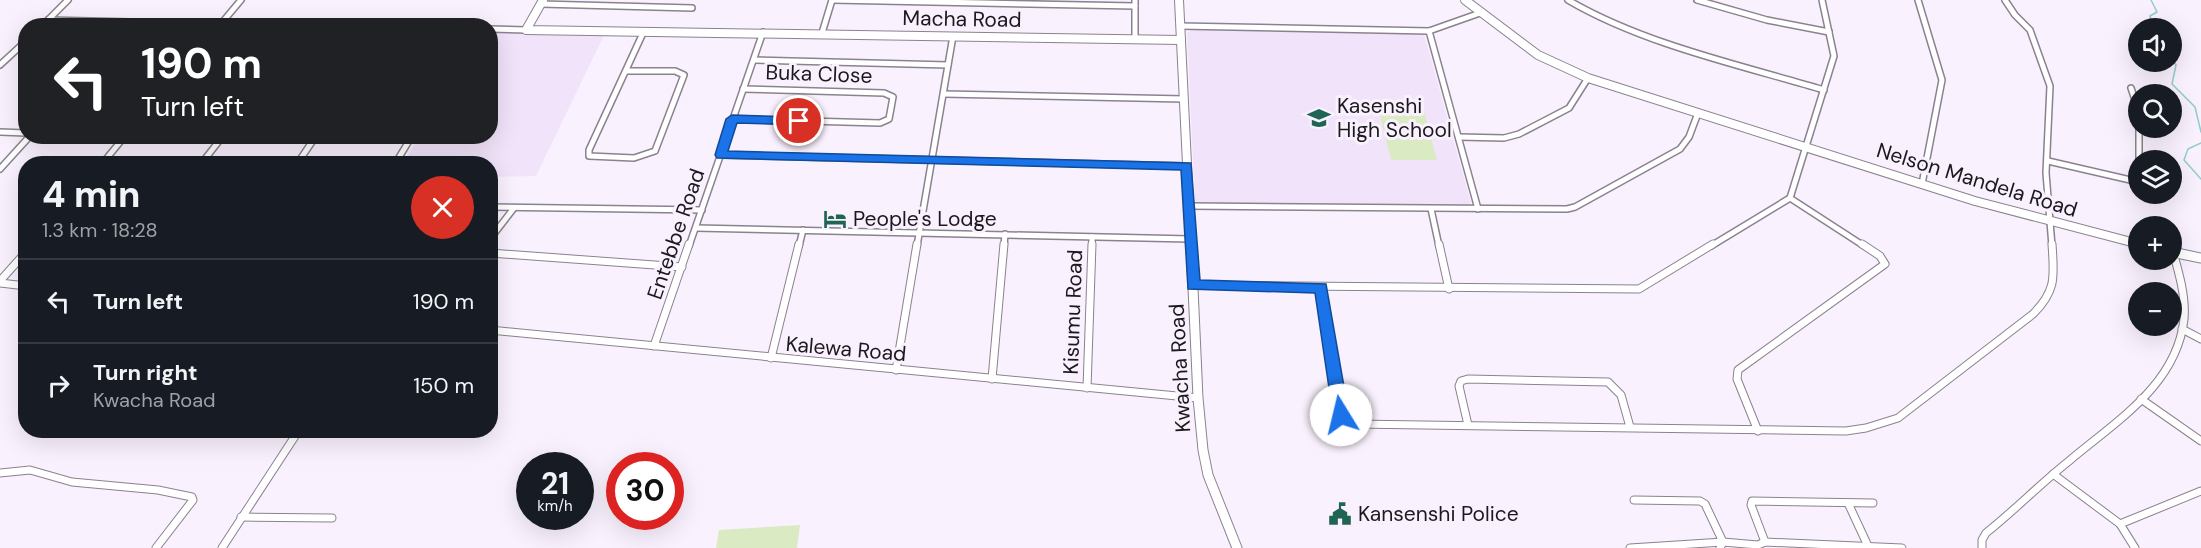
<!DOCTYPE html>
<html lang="en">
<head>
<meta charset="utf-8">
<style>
	body { margin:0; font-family:"DM Sans",sans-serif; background:#20242c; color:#f1f3f6; height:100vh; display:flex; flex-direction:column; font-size:22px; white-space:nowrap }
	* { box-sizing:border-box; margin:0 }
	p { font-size:20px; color:#9ea1a6 }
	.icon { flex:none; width:33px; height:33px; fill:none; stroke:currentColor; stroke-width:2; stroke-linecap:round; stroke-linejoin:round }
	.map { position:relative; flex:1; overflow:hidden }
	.panel { position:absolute; left:18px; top:156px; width:480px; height:282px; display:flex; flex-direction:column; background:#171b24; border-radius:24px; box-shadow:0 6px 24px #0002 }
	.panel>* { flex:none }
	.hud { position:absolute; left:18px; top:18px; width:480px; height:126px; border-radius:24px; box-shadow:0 6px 24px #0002; background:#202124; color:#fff; overflow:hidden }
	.controls { position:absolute; left:2128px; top:18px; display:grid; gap:12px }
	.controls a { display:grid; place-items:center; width:54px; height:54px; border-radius:50%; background:#171b24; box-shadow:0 6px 24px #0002; font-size:30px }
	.speed { position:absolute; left:516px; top:452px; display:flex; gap:12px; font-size:30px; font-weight:700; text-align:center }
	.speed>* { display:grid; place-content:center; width:78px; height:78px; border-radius:50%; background:#171b24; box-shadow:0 6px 24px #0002; line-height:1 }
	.speed small { font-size:15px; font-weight:400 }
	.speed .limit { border:9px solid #d22; background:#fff; color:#111 }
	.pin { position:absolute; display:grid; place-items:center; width:51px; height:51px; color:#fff; margin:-26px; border:3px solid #fff; border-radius:50%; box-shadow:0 2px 6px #0007 }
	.me { position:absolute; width:66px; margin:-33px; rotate:351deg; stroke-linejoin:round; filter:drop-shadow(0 0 4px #0008) }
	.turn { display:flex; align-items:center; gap:21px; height:126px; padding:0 24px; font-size:27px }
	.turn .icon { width:78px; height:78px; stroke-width:2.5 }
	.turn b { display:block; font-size:42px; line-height:51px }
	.round { display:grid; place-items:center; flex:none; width:63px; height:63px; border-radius:32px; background:#20242c }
	.overview { display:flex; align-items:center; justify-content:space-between; height:102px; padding:0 24px }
	h1 { font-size:36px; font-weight:800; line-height:45px }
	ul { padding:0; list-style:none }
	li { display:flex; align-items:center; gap:18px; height:84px; padding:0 24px; border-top:2px solid #363941 }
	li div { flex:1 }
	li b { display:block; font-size:22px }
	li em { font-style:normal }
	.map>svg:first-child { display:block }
</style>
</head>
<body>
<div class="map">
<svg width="2201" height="548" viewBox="0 0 2201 548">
	<rect width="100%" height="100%" fill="#f9f1fd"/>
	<!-- built -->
	<g fill="#f1e3f9">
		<polygon points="1192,30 1424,34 1471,203 1466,206 1198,205 1195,201 1187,33"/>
		<polygon points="491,31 605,33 536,176 491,177 490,164 403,164 419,137 490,136"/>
	</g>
	<!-- green -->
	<g fill="#daeac3">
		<polygon points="1379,111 1424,111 1437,160 1391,160"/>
		<polygon points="800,525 797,548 716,548 719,530"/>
	</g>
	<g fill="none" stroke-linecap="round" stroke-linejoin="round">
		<!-- stream -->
		<g stroke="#90cdcf" stroke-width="1.5">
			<polyline points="2151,0 2157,12 2150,16 2153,28"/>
			<polyline points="2172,59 2176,65 2172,84 2195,107 2201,132"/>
			<polyline points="2201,143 2188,149 2184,160 2201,179"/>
		</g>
		<!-- street-far1 casing -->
		<g stroke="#8b828f" stroke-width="8">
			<g id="street-far1">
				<polyline points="832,0 1135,6"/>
				<polyline points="1135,0 1135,39"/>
				<path d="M1568,0C1643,44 1740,65 1824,90"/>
				<polyline points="1697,0 1767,20 1829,32"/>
				<polyline points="1918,0 1942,80 1922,184"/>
				<polyline points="2005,0 2015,15 2030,30 2050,86 2046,173 2052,246"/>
				<polyline points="541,4 692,8"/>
				<polyline points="48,20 298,26"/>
				<polyline points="220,25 241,0"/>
				<polyline points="42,26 68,0"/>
				<polyline points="1180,26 1429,31 1480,13"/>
				<polyline points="490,29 526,30"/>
				<polyline points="1429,31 1478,209"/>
				<polyline points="822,33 832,0"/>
				<polyline points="754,60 948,65"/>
				<polyline points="0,65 26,41"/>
				<polyline points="626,71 675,71 684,75 655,151 634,158 589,156 589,150 643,33"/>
				<polyline points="2131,88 2139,112 2139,167"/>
				<polyline points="944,94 1184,99"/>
				<polyline points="732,119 880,123 889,119 893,97 884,93 743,89"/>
				<polyline points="0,132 26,133"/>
				<polyline points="216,136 411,139"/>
				<polyline points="1459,137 1504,138 1519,134 1569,108 1588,78"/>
				<polyline points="721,155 1187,166"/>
				<polyline points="2048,161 2139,182"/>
				<polyline points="102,164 125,136"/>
				<polyline points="201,164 223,136"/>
				<polyline points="297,164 316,136"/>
				<polyline points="395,164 412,136"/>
				<polyline points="0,169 30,136"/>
				<polyline points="1790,198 1834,56 1822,0"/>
				<polyline points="1790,198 1864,246"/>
				<polyline points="1189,206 1567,209 1575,207 1680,149 1689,137 1698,113"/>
				<polyline points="490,207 702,210"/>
				<polyline points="1431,209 1439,246"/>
				<polyline points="696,228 1190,239"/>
				<polyline points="490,239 514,208"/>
				<polyline points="689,246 763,32"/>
				<polyline points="799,246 803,230"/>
				<polyline points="917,246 953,36"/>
				<polyline points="1004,246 1005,234"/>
				<polyline points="1092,246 1092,237"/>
				<polyline points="1711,246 1790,198"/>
			</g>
		</g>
		<!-- street casing -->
		<g stroke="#8b828f" stroke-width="9">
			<g id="street">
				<polyline points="1439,244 1449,289"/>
				<polyline points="490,253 682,267"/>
				<polyline points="0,281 26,252"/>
				<polyline points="0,283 26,286"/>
				<polyline points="1193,285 1639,289 1713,244"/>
				<path d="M1321,288L1341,415L1346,421L1354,424L1846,431L1866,428L1898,418L2033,314C2057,290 2054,276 2052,244"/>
				<polyline points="2182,329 2201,339"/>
				<polyline points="490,330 1198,398"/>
				<polyline points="654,346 689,244"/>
				<polyline points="771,358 799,244"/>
				<polyline points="896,370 917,244"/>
				<polyline points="992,379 1004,244"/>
				<polyline points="1087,388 1092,244"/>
				<polyline points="2141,399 2201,441"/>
				<polyline points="1468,425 1459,386 1461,381 1468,379 1608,382 1621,395 1630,427"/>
				<polyline points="1758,431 1737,379 1738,370 1885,264 1880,256 1862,244"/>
				<polyline points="0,473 30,470 72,482 158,490 192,497 193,500 156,548"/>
				<polyline points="2053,474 2120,524"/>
				<polyline points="1634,500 1700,501 1705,504 1723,542 1720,548"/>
				<polyline points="1848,503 1868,546"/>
				<polyline points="241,517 332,518"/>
				<polyline points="1765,542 1751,505 1752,501 1873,503"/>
				<polyline points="222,548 299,430"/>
				<polyline points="1630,548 1723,542 1758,545 1765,542 1902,548"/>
				<path d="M1982,548V540L1986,533C2015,510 2040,484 2069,461C2115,422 2177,385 2184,319C2186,297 2179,273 2173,252"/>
				<polyline points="2135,548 2120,524 2201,491"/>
			</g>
		</g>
		<!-- secondary-far1 casing -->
		<g stroke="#8b828f" stroke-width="10">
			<g id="secondary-far1">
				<polyline points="543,0 526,30 1181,40"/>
				<polyline points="1179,0 1191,246"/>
				<polyline points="1465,0 1538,55 1588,78 1975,201 2139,244"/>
			</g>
		</g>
		<!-- secondary casing -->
		<g stroke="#8b828f" stroke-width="11">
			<g id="secondary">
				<polyline points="1191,244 1198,398 1203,450 1208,475 1237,548"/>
				<polyline points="2172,252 2201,258"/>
			</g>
		</g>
		<!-- street-far1 -->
		<use href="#street-far1" stroke="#fff" stroke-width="5"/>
		<!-- street -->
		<use href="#street" stroke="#fff" stroke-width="7"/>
		<!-- secondary-far1 -->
		<use href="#secondary-far1" stroke="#fff" stroke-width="8"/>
		<!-- secondary -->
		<use href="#secondary" stroke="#fff" stroke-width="9"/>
	</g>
	<!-- route -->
	<polygon fill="#1a73e8" stroke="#114b97" stroke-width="1.5" points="732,115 799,117 805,121 799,125 737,123 728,151 1191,163 1200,280 1326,284 1349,415 1346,419 1336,419 1333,415 1315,293 1188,289 1181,170 717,158 715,155 726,119"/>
	<!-- icons -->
	<defs>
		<g id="school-bare" transform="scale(1.8)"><path d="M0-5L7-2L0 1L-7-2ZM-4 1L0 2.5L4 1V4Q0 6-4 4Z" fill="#206454" stroke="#f9f1fd" stroke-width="2.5" paint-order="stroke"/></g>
		<g id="hotel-bare" transform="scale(1.8)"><path d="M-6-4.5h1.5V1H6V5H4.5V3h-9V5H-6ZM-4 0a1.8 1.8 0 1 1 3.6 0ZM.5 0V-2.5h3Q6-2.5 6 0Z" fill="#206454" stroke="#f9f1fd" stroke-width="2.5" paint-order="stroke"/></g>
		<g id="civic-bare" transform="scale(1.8)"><path d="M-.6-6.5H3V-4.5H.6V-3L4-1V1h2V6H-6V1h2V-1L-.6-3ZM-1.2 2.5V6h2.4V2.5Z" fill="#206454" stroke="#f9f1fd" stroke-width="2.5" paint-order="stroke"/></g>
	</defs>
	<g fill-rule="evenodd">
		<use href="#school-bare" x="1319" y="118"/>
		<use href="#hotel-bare" x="835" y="219"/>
		<use href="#civic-bare" x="1340" y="514"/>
	</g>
	<g text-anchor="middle" stroke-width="6" stroke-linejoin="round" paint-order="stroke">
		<!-- street labels -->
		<g font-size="21" fill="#1c191e" stroke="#f9f1fd">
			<text transform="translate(962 19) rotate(1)" y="7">Macha Road</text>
			<text transform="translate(819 74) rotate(2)" y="7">Buka Close</text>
			<text transform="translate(1977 180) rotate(17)" y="7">Nelson Mandela Road</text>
			<text transform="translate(676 234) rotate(-71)" y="7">Entebbe Road</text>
			<text transform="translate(1073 312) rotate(-88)" y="7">Kisumu Road</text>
			<text transform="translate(846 349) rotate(5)" y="7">Kalewa Road</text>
			<text transform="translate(1180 368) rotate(-93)" y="7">Kwacha Road</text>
		</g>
		<!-- poi labels -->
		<g font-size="21" fill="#1c191e" stroke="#f9f1fd" text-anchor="start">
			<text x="1337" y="113">Kasenshi<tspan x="1337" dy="24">High School</tspan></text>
			<text x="853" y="226">People's Lodge</text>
			<text x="1358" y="521">Kansenshi Police</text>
		</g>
	</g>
</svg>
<div class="controls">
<a><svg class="icon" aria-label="sound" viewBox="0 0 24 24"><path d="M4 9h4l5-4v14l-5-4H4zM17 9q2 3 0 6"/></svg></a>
<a><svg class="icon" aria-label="search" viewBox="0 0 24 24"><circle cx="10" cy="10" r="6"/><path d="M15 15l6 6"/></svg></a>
<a><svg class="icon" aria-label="layers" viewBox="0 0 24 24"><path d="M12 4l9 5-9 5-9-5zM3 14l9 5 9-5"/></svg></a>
<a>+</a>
<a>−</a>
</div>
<div class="speed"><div>21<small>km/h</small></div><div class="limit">30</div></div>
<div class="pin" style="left:799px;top:121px;background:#d93025"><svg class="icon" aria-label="arrive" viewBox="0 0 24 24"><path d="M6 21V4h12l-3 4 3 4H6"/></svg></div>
<svg class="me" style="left:1341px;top:415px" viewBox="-20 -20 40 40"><circle r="19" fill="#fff"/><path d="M0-13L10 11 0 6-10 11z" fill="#1a73e8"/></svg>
<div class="hud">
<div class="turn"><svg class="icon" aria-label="left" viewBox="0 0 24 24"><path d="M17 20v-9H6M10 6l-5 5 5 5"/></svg><div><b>190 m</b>Turn left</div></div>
</div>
<section class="panel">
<div class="overview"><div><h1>4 min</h1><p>1.3 km · 18:28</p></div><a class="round" style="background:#d93025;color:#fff"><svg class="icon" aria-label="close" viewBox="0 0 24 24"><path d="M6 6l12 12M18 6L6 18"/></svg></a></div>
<ul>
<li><svg class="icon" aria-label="left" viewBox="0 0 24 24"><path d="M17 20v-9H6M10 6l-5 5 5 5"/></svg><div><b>Turn left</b></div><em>190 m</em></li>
<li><svg class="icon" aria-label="right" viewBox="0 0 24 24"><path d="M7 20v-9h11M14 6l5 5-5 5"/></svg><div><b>Turn right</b><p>Kwacha Road</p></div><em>150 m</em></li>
</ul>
</section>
</div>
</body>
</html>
